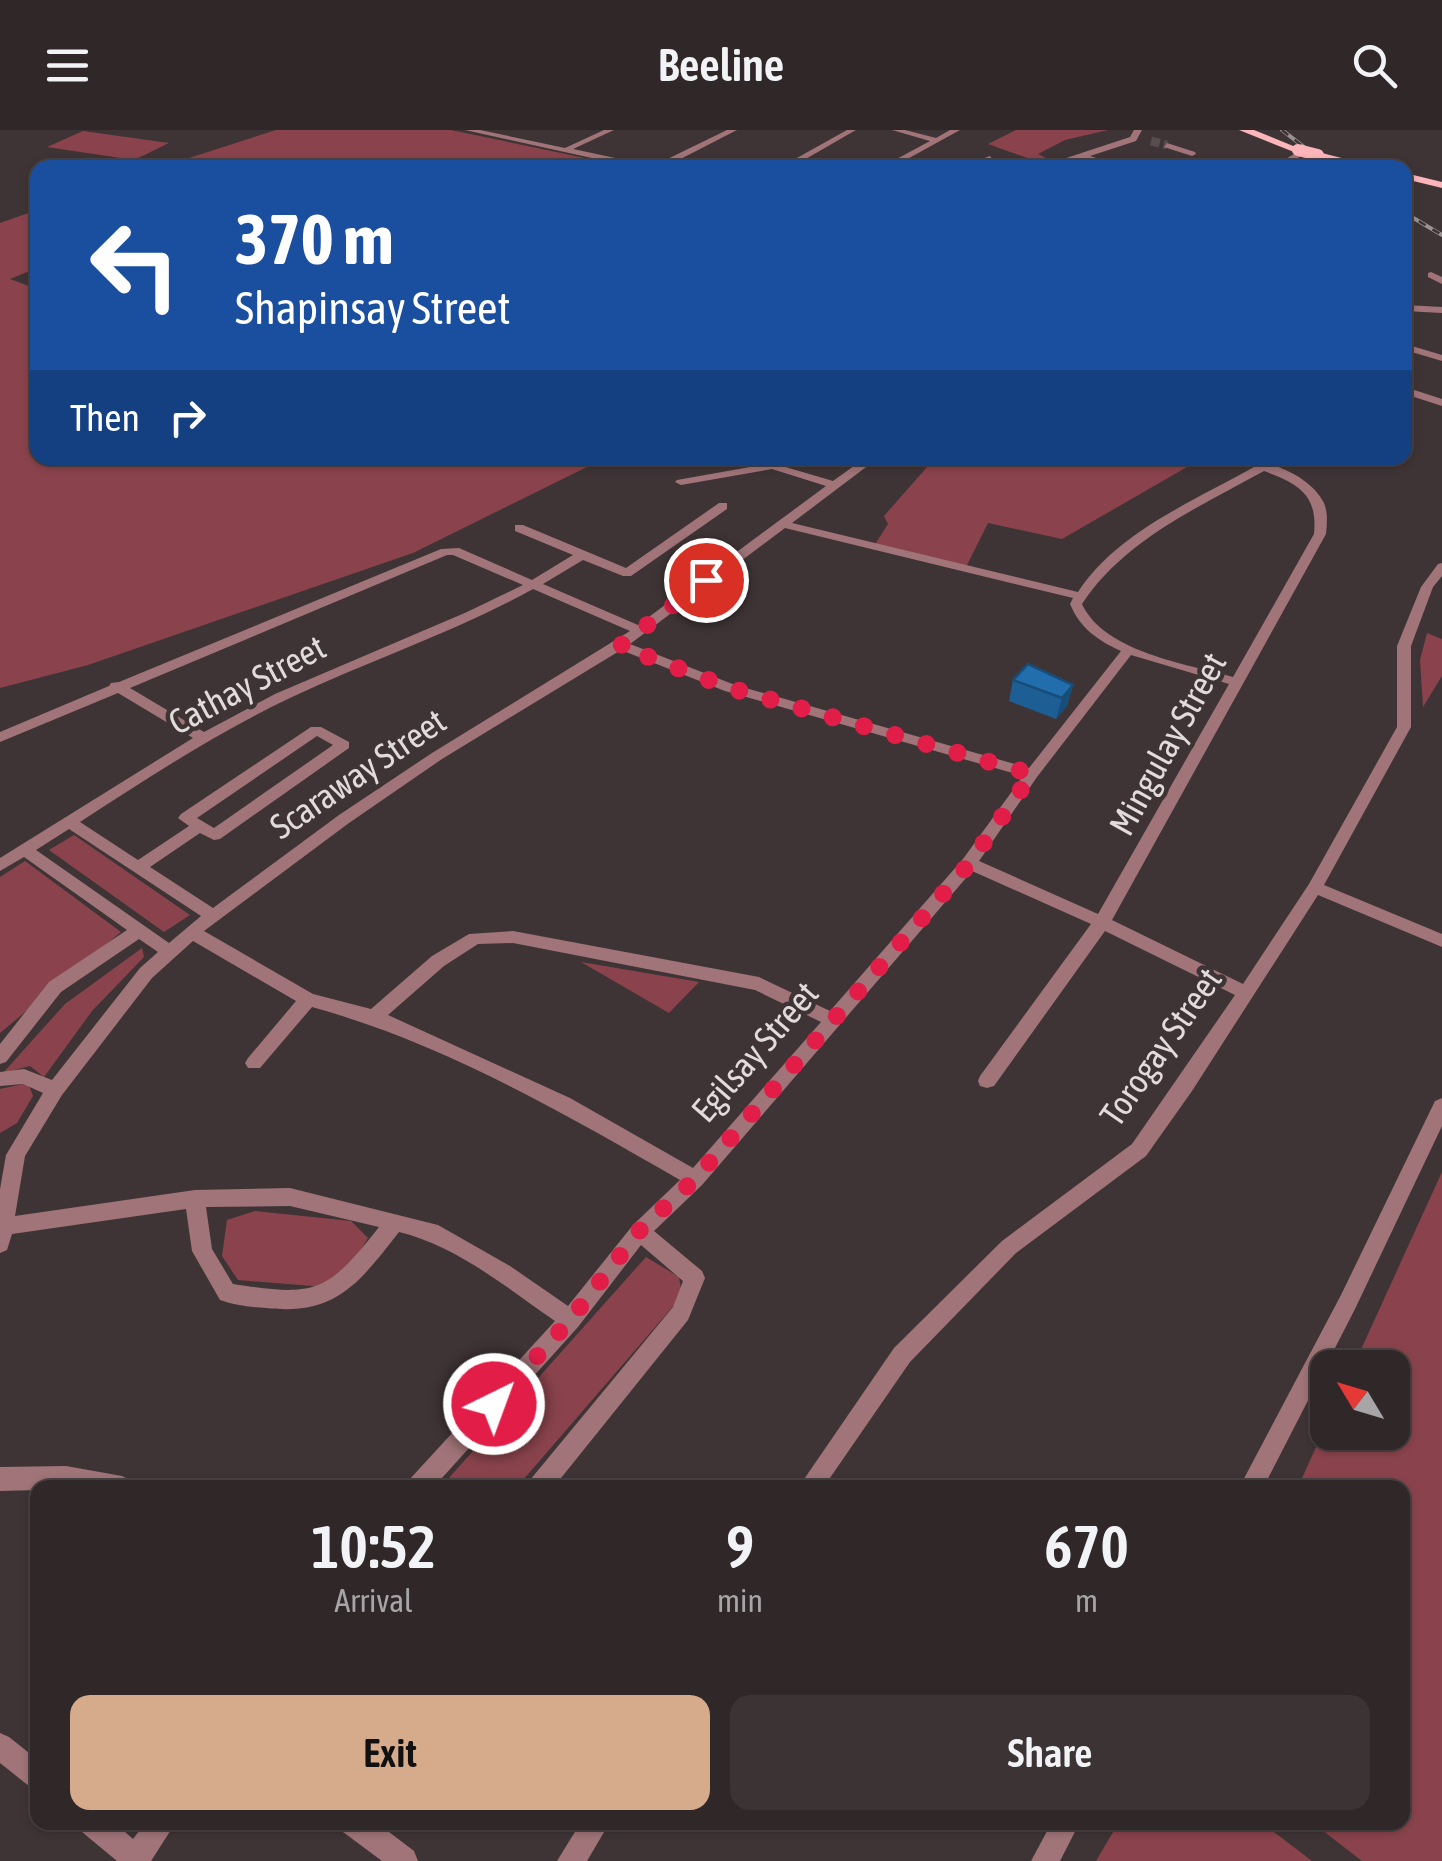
<!DOCTYPE html>
<html lang="en">
<head>
<meta charset="utf-8">
<style>
	body { margin:0; font-family:"Asap Condensed",sans-serif; background:#3b3334; color:#f1f3f6; height:100vh; display:flex; flex-direction:column; font-size:38px; white-space:nowrap }
	* { box-sizing:border-box; margin:0 }
	p { font-size:32px; color:#a7a5a8 }
	.icon { flex:none; width:55px; height:55px; fill:none; stroke:currentColor; stroke-width:2; stroke-linecap:round; stroke-linejoin:round }
	.map { position:relative; flex:1; overflow:hidden }
	.panel { position:absolute; left:30px; top:1350px; width:1380px; height:350px; display:flex; flex-direction:column; background:#2f2728; border-radius:20px; box-shadow:0 2px 8px #0004,0 0 0 2px #4a4445 }
	.panel>* { flex:none }
	.hud { position:absolute; left:30px; top:30px; width:1382px; height:305px; border-radius:20px; box-shadow:0 2px 8px #0004,0 0 0 2px #4a4445; background:#1a4fa0; color:#fff; overflow:hidden }
	.needle { width:65px; rotate:308deg }
	.tools { position:absolute; left:1310px; top:1220px; display:grid; gap:20px }
	.tools a { display:grid; place-items:center; width:100px; height:100px; border-radius:20px; background:#2f2728; box-shadow:0 2px 8px #0004,0 0 0 2px #4a4445; font-size:50px }
	.pin { position:absolute; display:grid; place-items:center; width:85px; height:85px; color:#fff; margin:-42px; border:5px solid #fff; border-radius:50%; box-shadow:0 2px 10px #0007 }
	.me { position:absolute; width:110px; margin:-55px; rotate:42deg; stroke-linejoin:round; filter:drop-shadow(0 0 8px #0008) }
	.turn { display:flex; align-items:center; gap:35px; height:210px; padding:0 40px; font-size:45px }
	.turn .icon { width:130px; height:130px; stroke-width:2.5 }
	.turn b { display:block; font-size:70px; line-height:85px }
	.then { display:flex; align-items:center; height:95px; padding:0 40px; background:#0003; gap:20px; font-size:38px }
	.eta { display:flex; justify-content:space-evenly; align-items:center; height:170px; text-align:center }
	.eta b { font-size:60px; font-weight:600; line-height:70px }
	.primary-button { display:flex; gap:20px; margin-top:auto; padding:20px 40px }
	.primary-button a { flex:1; height:115px; border-radius:20px; background:#d6ab8b; color:#111; font-size:40px; font-weight:600; line-height:115px; text-align:center }
	.primary-button a+a { background:#3b3334; color:#f1f3f6 }
	header { display:flex; justify-content:space-between; align-items:center; height:130px; padding:0 40px; background:#2f2728; font-size:45px; font-weight:600 }
	.map>svg:first-child { display:block }
</style>
</head>
<body>
<header><svg class="icon" aria-label="menu" viewBox="0 0 24 24"><path d="M4 6h16M4 12h16M4 18h16"/></svg>Beeline<svg class="icon" aria-label="search" viewBox="0 0 24 24"><circle cx="10" cy="10" r="6"/><path d="M15 15l6 6"/></svg></header>
<div class="map">
<svg width="1442" height="1731" viewBox="0 0 1442 1731">
	<rect width="100%" height="100%" fill="#3f3435"/>
	<!-- green -->
	<g fill="#8a434c">
		<polygon points="276,0 451,0 628,37 161,37"/>
		<polygon points="1016,0 1108,0 1065,10 1038,24 1046,28 1033,30 988,14"/>
		<polygon points="83,1 169,13 134,30 47,17"/>
		<polygon points="37,80 37,138 10,149 37,159 38,328 605,328 413,423 88,535 0,558 0,93"/>
		<polygon points="935,328 1166,328 1187,337 1062,409 988,393 966,437 874,416 888,394 884,386"/>
		<polygon points="1427,503 1442,509 1442,546 1423,577 1420,530"/>
		<polygon points="74,705 190,785 164,802 49,720"/>
		<polygon points="25,731 121,802 0,903 0,747"/>
		<polygon points="142,818 144,827 92,881 44,947 30,936 3,943 65,874"/>
		<polygon points="581,832 699,852 669,883"/>
		<polygon points="28,953 33,966 17,993 0,1003 0,959"/>
		<polygon points="1442,1042 1442,1731 1362,1731 1313,1693 1402,1692 1402,1358 1298,1357 1327,1293 1328,1302 1392,1302 1392,1238 1353,1237"/>
		<polygon points="255,1081 351,1091 368,1108 356,1128 325,1157 238,1150 222,1126 227,1090"/>
		<polygon points="646,1127 679,1147 682,1166 517,1357 440,1358"/>
		<polygon points="1119,1692 1262,1693 1312,1731 1096,1731"/>
	</g>
	<g fill="none" stroke-linecap="round" stroke-linejoin="round">
		<!-- minor-tunnel -->
		<polyline stroke="#574d4e" stroke-width="9" stroke-dasharray="9 4" stroke-linecap="butt" points="1151,11 1167,15"/>
		<!-- minor -->
		<g fill="#a07478" fill-rule="evenodd">
			<polygon points="465,0 480,0 565,18 604,0 614,0 573,19 653,36 727,0 737,0 663,38 637,38"/>
			<polygon points="847,0 856,0 790,38 779,38"/>
			<polygon points="892,0 905,0 936,8 950,0 960,0 891,38 880,38 930,11"/>
			<path d="M1134,0H1142L1136,11L1090,26L1128,38C1113,38 1100,30 1086,30C1071,29 1053,38 1036,38L1130,7Z"/>
			<polygon points="1167,13 1195,22 1196,24 1192,26 1164,17"/>
			<polygon points="1301,20 1308,22 1281,38 1270,38"/>
			<polygon points="990,26 993,30 971,38 958,38"/>
			<polygon points="1431,142 1442,147 1442,154 1428,147 1428,143"/>
			<polygon points="1405,175 1442,177 1442,183 1405,181"/>
			<polygon points="1405,214 1442,225 1442,231 1405,220"/>
			<polygon points="1405,257 1442,269 1442,276 1405,264"/>
			<path d="M865,328H878L792,393L1078,462C1117,402 1194,371 1254,337L1235,328C1264,328 1310,344 1324,373C1328,383 1327,393 1326,404L1112,790L1243,854L1309,754L1397,597V516L1421,457L1438,434L1442,433V446L1433,457L1411,516V597L1324,755L1442,804V817L1318,765L1192,961L1146,1026L1016,1123L910,1232L823,1358H798L894,1218L1002,1111L1132,1014L1235,865L1105,801L994,956L987,958L980,956L978,951L980,946L1091,794L972,741L702,1055L654,1101L702,1141L705,1148L688,1190L553,1358H527L530,1350L673,1177L683,1151L641,1115L578,1197L433,1358H406L409,1350L555,1191C507,1158 457,1116 399,1102C359,1153 336,1186 266,1178C250,1177 234,1175 220,1170L192,1121L186,1079L12,1104L7,1120L0,1123V1059L6,1025L43,963L23,954L0,956V942L24,939L52,950L140,838L158,822L139,809L61,862L6,932L0,934V914L49,852L127,800L24,727L0,741V728L193,608L118,563L0,612V602L109,556L111,553L119,552L441,419L459,418L532,450L573,425L515,401V395H523L626,438L719,373H727V379L631,446H623L583,430L543,454L638,495L826,356L772,339L681,355L675,352L677,350L772,333L833,351ZM1264,341C1298,354 1318,364 1314,404L1233,547C1187,534 1104,522 1082,474C1124,410 1199,377 1264,341ZM785,398L1073,468L1070,474C1080,498 1097,510 1121,521L1029,638L735,555L630,514ZM447,425H453L523,455L467,482L275,564L204,602L130,558ZM533,459L630,501L432,623L339,685L213,778L150,737L200,703L214,710L220,709L349,618V612L321,597H311L181,684L178,688L189,696L138,730L80,692C148,648 216,603 290,568C370,530 455,502 533,459ZM621,520L725,561L1023,646L963,729L830,881L759,847L513,801L469,804L432,826L371,879L313,864L204,801L349,693L442,629ZM1131,525L1229,554L1098,784L979,731L1037,647ZM317,606L333,615L214,698L197,688ZM69,699L201,786L169,813L36,720ZM193,811L296,871L248,928L245,933L248,938H260L312,877C443,913 563,983 680,1050L633,1095L568,1176L510,1136L438,1095L290,1058L195,1060L15,1086L25,1026L62,965L152,848ZM513,813L755,860L821,892L693,1038L570,968L388,885L444,836L478,814ZM290,1076L379,1097C327,1163 316,1167 233,1154L212,1119L206,1077Z"/>
			<polygon points="1442,968 1442,996 1355,1179 1263,1358 1239,1358 1341,1165 1435,971"/>
			<polygon points="66,1336 122,1346 130,1350 133,1358 38,1358 38,1360 0,1361 0,1337"/>
			<polygon points="0,1603 9,1607 38,1630 38,1660 29,1656 0,1633"/>
			<polygon points="79,1692 114,1692 133,1709 146,1692 176,1692 151,1731 117,1731 82,1702"/>
			<polygon points="340,1692 376,1692 414,1721 418,1731 382,1731 343,1702"/>
			<polygon points="581,1692 610,1692 587,1731 557,1731"/>
			<polygon points="1052,1692 1080,1692 1060,1731 1031,1731"/>
		</g>
		<!-- primary -->
		<g fill="#fcb5bb" fill-rule="evenodd">
			<polygon points="1239,0 1254,0 1303,20 1294,22"/>
			<polygon points="1318,22 1373,36 1374,38 1354,38 1314,27"/>
			<polygon points="1405,43 1442,52 1442,58 1405,49"/>
		</g>
		<!-- rail casing -->
		<g stroke="#9a9192" stroke-width="4">
			<g id="rail">
				<polyline points="1282,0 1331,38"/>
				<polyline points="1405,83 1442,105"/>
			</g>
		</g>
		<!-- rail -->
		<use href="#rail" stroke="#3f3435" stroke-width="2.5" stroke-dasharray="8" stroke-linecap="butt"/>
		<!-- primary-bridge -->
		<polyline stroke="#fcb5bb" stroke-width="12" points="1298,20 1318,25"/>
	</g>
	<!-- wall -->
	<polygon fill="#1d5f95" points="1013,550 1073,555 1067,576 1056,589 1009,571"/>
	<!-- shaded-wall -->
	<polygon fill="#184d79" points="1073,555 1067,576 1056,589 1062,568"/>
	<!-- building -->
	<polygon fill="#226ead" stroke="#184d79" stroke-width="2.5" points="1028,534 1073,555 1062,568 1013,550"/>
	<g fill="none" stroke-linecap="round" stroke-linejoin="round">
		<!-- route -->
		<polyline stroke="#e11d48" stroke-width="18" stroke-dasharray="0 32.4" points="494,1274 570,1190 640,1100 695,1049 969,734 1032,644 730,558 620,516 706,450"/>
	</g>
	<g text-anchor="middle" stroke-width="9" stroke-linejoin="round" paint-order="stroke">
		<!-- street labels -->
		<g font-size="35" fill="#e2dbdb" stroke="#3f3435">
			<text transform="translate(247 555) rotate(-28)" y="12">Cathay Street</text>
			<text transform="translate(1168 614) rotate(-61)" y="12">Mingulay Street</text>
			<text transform="translate(358 644) rotate(-34)" y="12">Scaraway Street</text>
			<text transform="translate(1161 917) rotate(-55)" y="12">Torogay Street</text>
			<text transform="translate(755 922) rotate(-49)" y="12">Egilsay Street</text>
		</g>
	</g>
</svg>
<div class="tools">
<a><svg class="needle" viewBox="-14 -14 28 28"><path d="M0-13l5 13h-10z" fill="#e53935"/><path d="M0 13l5-13h-10z" fill="#a7a5a8"/></svg></a>
</div>
<div class="pin" style="left:706px;top:450px;background:#d93025"><svg class="icon" aria-label="arrive" viewBox="0 0 24 24"><path d="M6 21V4h12l-3 4 3 4H6"/></svg></div>
<svg class="me" style="left:494px;top:1274px" viewBox="-20 -20 40 40"><circle r="17" fill="#e11d48" stroke="#fff" stroke-width="3"/><path d="M0-11L8 9 0 5-8 9z" fill="#fff"/></svg>
<div class="hud">
<div class="turn"><svg class="icon" aria-label="left" viewBox="0 0 24 24"><path d="M17 20v-9H6M10 6l-5 5 5 5"/></svg><div><b>370 m</b>Shapinsay Street</div></div>
<div class="then">Then<svg class="icon" aria-label="right" viewBox="0 0 24 24"><path d="M7 20v-9h11M14 6l5 5-5 5"/></svg></div>
</div>
<section class="panel">
<div class="eta">
<div><b>10:52</b><p>Arrival</p></div>
<div><b>9</b><p>min</p></div>
<div><b>670</b><p>m</p></div>
</div>
<div class="primary-button"><a>Exit</a><a>Share</a></div>
</section>
</div>
</body>
</html>
